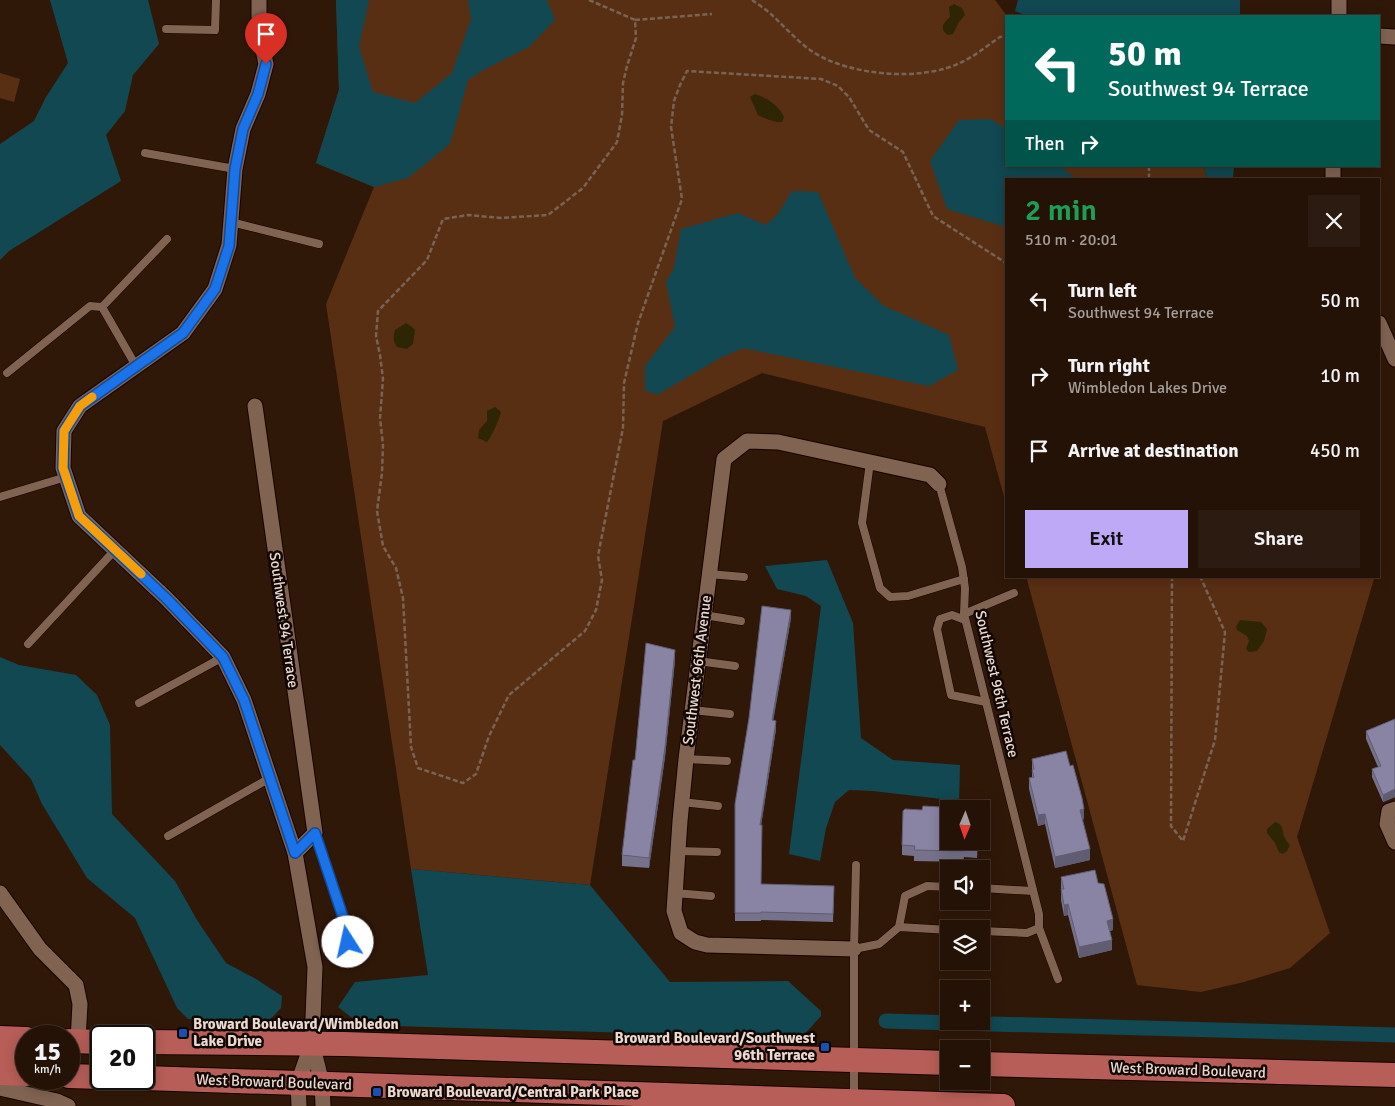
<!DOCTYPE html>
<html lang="en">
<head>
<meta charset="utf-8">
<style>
	body { margin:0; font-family:Signika,sans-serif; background:#2c1b10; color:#f1f3f6; height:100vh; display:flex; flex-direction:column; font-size:19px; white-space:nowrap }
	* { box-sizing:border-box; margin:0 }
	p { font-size:16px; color:#a39e9b }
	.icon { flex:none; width:28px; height:28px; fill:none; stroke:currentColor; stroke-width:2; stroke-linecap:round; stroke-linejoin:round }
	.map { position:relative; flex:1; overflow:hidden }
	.side { position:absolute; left:1005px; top:178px; width:375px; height:400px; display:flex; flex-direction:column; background:#241206; border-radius:0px; box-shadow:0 2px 12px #0003,0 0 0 1px #413228 }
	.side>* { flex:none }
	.guide { position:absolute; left:1005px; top:15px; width:375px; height:152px; border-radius:0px; box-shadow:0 2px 12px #0003,0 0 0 1px #413228; background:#00695c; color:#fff; overflow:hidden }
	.needle { width:32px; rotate:182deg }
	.fabs { position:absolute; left:940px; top:800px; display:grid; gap:10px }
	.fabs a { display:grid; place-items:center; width:50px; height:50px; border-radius:0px; background:#241206; box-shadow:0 2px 12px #0003,0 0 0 1px #413228; font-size:25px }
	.speed { position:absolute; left:15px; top:1025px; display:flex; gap:10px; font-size:25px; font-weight:700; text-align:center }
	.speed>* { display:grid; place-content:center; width:65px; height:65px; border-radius:50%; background:#241206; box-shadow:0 2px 12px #0003,0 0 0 1px #413228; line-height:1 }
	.speed small { font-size:12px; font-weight:400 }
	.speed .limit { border:2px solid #111; border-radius:8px; background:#fff; color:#111 }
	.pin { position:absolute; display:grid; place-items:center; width:42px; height:42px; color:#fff; margin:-51px -21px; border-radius:50% 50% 50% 0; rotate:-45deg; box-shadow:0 0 5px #0007 }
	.pin .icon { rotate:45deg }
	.me { position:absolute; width:55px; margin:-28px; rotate:350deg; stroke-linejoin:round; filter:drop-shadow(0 0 4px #0008) }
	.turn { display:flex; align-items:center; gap:18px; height:105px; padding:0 20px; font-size:22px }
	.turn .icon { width:65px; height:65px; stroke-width:2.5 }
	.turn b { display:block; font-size:35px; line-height:42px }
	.then { display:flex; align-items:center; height:48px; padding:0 20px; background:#0003; gap:10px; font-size:19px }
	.round { display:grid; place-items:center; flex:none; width:52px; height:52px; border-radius:0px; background:#2c1b10 }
	.headline { display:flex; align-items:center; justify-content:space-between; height:85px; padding:0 20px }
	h1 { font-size:30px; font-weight:600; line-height:38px; color:#1e9e55 }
	.action { display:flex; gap:10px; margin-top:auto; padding:10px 20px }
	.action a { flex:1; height:58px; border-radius:0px; background:#bda9f5; color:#111; font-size:20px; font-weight:600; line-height:58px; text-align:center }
	.action a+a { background:#2c1b10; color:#f1f3f6 }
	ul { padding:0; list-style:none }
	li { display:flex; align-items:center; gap:15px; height:75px; padding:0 20px }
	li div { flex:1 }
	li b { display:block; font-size:19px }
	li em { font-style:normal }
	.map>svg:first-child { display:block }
</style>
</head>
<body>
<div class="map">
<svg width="1395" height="1106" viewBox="0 0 1395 1106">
	<rect width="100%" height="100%" fill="#301808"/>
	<!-- green -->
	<g fill="#592f14">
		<polygon points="336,0 995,0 1007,16 1006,166 1204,166 1207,179 1006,179 1006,504 985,427 762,373 663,421 590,885 411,869 326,304 374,187 316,163 339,90"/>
		<polygon points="0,73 20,79 14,102 0,98"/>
		<polygon points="1026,576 1372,576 1374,579 1297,837 1330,933 1290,968 1244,982 1201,992 1137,985"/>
	</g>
	<!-- sand -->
	<g fill="#2e2504">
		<path d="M954,4L962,8L965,15L959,22L953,34L948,35C939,29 943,23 950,17L949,7Z"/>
		<path d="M755,94C767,98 778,105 784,117L782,122C776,123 763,118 758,115L750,97Z"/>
		<path d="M406,323L411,326L415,330L413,344L407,349L397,347C393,342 393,336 395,330Z"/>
		<path d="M495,407L501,412C500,418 491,438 487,442L478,438L479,430L487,421V411Z"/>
		<polygon points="1240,620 1261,622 1267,629 1264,641 1257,651 1249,652 1246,649 1249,641 1247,636 1237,630 1236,627"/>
		<path d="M1275,822C1285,825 1281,831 1285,838C1286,841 1288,843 1290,845L1287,851L1283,854L1279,852L1275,843L1267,833V829Z"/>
	</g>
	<!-- water -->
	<g fill="#114852">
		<polygon points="50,0 148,0 159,44 133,75 125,111 106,135 121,181 9,251 0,260 0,144 34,121 46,97 68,63"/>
		<polygon points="336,0 369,0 359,47 373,92 415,103 452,73 471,19 468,0 547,0 555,20 529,47 487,68 468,80 450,144 408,178 374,187 316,163 339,90"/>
		<polygon points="1018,0 1240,0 1240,16 1027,16 1015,11"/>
		<polygon points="991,119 1006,129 1006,166 1059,166 1077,179 1006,179 1006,227 947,209 930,161 959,120"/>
		<polygon points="1204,166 1234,166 1233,179 1207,179"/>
		<polygon points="792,191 818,192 855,278 884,306 949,335 958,370 929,386 743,348 720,358 657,395 645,390 645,366 675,327 666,282 674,268 681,229 738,213 766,225 778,214"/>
		<polygon points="827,560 853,623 861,738 893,760 960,765 959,801 873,791 849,790 835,802 826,828 820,861 789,854 821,606 806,596 777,589 765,566"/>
		<polygon points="0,657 19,665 76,675 97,695 110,725 112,814 175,881 197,920 226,963 256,979 282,996 281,1008 267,1023 188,1019 177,1008 135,918 87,878 42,804 31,779 0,745"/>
		<polygon points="411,869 590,885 670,982 788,981 821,1011 821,1016 801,1038 361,1025 338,1007 355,982 428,975"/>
	</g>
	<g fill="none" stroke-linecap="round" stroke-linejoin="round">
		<!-- canal -->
		<polyline stroke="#114852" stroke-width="15" points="886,1021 1395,1035"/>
		<!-- lane casing -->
		<g stroke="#170300" stroke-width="9">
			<g id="lane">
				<polyline points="166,29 215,30 216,0"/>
				<polyline points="145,153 235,169"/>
				<polyline points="231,222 319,244"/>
				<polyline points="102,307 167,239"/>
				<polyline points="7,373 90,306 102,307 136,366"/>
				<polyline points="870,462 862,523 880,588 890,597 908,596 964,579"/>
				<polyline points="939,484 962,567 965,588 964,614 1039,914 1039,928 1027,933 981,931"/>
				<polyline points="0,497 66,477"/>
				<polyline points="709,574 744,577"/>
				<polyline points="964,614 1014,593"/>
				<polyline points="704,615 741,621"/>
				<polyline points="965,620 952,615 940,619 937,629 951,695 986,702"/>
				<polyline points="28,644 115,550"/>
				<polyline points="698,661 735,666"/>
				<polyline points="139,703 223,657"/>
				<polyline points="692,710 730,714"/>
				<polyline points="686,759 727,761"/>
				<polyline points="682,802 718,806"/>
				<polyline points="315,833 345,923 347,942"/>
				<polyline points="168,836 270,778"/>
				<polyline points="678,851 717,852"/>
				<polyline points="981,888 1033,891"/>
				<polyline points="675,893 711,896"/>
				<polyline points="899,927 905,896 927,886 949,887"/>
				<polyline points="1039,928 1058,979"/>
				<polyline points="854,949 879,944 899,927 949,930"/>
				<polyline points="854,1099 854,949 856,865"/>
			</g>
		</g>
		<!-- street casing -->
		<g stroke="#170300" stroke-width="17">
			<g id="street">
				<polyline points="259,0 259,31 266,64 258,94 243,129 235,169 229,245 215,289 183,333 80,406 64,431 63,468 79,516 166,598 223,657 244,700 295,853 315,967 312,1043 298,1083 299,1106"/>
				<polyline points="1339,16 1339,0"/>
				<polyline points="1379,36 1395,37"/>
				<polyline points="1333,166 1333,179"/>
				<polyline points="1379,323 1395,359"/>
				<polyline points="255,406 315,833 295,853"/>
				<polyline points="1395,809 1389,811 1387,824 1395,842"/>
				<polyline points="0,893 40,949 76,985 80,1004 78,1041"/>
				<polyline points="854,949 707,945 695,942 681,933 674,911 680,821 686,759 724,459 747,441 778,442 930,475 939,484"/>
				<polyline points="312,1043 322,1083 323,1106"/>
				<polyline points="0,1088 57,1101 68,1106"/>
			</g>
		</g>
		<!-- primary casing -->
		<g stroke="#170300" stroke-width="26">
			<g id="primary">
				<polyline points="0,1038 26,1039"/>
				<polyline points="69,1041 101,1042"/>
				<polyline points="144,1042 344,1044 949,1063"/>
				<polyline points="0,1056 26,1057"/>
				<polyline points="981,1064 1395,1075"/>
				<polyline points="0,1073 26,1074"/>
				<polyline points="69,1076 101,1077"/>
				<polyline points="144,1078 1003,1106"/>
			</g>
		</g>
		<!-- path -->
		<g stroke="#786355" stroke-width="2.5" stroke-dasharray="5 2.5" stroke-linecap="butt">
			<polyline points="589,0 635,20 636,38 627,66 623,83 622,115 617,142 583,188 548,215 501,218 468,215 443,219 427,260 378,311 376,336 380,355 383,379 380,418 383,445 382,473 377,511 383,546 396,568 403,598 411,747 418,768 463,783 476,774 489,736 509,695 585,631 596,610 602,580 598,556 623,428 624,383 638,323 682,199 671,127 674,101 680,85 687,71 821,79 838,86 849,97 869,130 903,152 933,216 1006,263"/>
			<path d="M752,0C759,5 767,10 773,16C786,28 799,43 813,52C850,76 923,82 962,62C975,56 988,45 1000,37L1006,36"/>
			<polyline points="635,20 712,14"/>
			<polyline points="1149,166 1149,179"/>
			<polyline points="1172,576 1171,826 1183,841 1215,740 1225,632 1200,576"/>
		</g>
		<!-- lane -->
		<use href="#lane" stroke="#816352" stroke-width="8"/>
		<!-- street -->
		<use href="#street" stroke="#816352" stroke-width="15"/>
		<!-- primary -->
		<use href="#primary" stroke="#b65e57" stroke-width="24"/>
	</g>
	<!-- wall -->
	<g fill="#76728c">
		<polygon points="791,618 773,720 776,729 761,825 761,884 834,886 833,922 761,920 761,921 735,921 735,804"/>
		<polygon points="675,660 665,757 649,868 622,866 622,855"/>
		<polygon points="1395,719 1395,797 1383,802 1372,777 1372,769 1378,767 1366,739 1366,731"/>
		<polygon points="1032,759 1070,766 1084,819 1082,820 1090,860 1055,868 1045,824 1038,826 1029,789 1029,778 1032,778"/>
		<polygon points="949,809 978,841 977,858 964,857 963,862 914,861 914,856 902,855 902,845 922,810"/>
		<polygon points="1061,877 1098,883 1113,930 1110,931 1112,950 1079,958 1068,915 1064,916 1061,900"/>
	</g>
	<!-- shaded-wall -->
	<g fill="#605c72">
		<polygon points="791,610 791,618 772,728 772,720"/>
		<polygon points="675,650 675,660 665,757 649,868 649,858"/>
		<polygon points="776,721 776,729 760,833 760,825"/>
		<polygon points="1395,789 1395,797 1383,802 1383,795"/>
		<polygon points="1084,809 1084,819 1080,820 1080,810"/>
		<polygon points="1045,814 1045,824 1038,826 1038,815"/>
		<polygon points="1090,849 1090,860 1055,868 1055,857"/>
		<polygon points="1068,904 1068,915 1064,916 1064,905"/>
		<polygon points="1113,919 1113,930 1107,931 1107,921"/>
		<polygon points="1112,940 1112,950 1079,958 1079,947"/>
	</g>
	<!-- building -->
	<g fill="#8984a3" stroke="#605c72">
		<polygon points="762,606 791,610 772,720 776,721 760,825 762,825 761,884 834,886 833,914 761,912 761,913 735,913 735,804 749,718"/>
		<polygon points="646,643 675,650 665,747 649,858 622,855 633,760 635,760"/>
		<polygon points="1395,719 1395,789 1383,795 1372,769 1381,766 1366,731"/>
		<polygon points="1066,751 1070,766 1073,765 1082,798 1084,809 1080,810 1090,849 1055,857 1045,814 1038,815 1029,778 1034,777 1032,770 1034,769 1032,759"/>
		<polygon points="923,806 959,808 959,809 949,809 949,841 977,841 977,847 964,847 963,851 914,850 915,846 902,845 903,811 905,809 922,810"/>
		<polygon points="1095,870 1098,883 1104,884 1113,919 1107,921 1112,940 1079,947 1068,904 1064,905 1061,889 1064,889 1061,877"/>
	</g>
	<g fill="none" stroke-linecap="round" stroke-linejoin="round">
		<!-- route casing -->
		<g stroke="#114b97" stroke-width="12">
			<polyline id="route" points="266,64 258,94 243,129 235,169 229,246 215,289 183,333 80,406 64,431 63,468 79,516 166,598 223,657 244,700 295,853 315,833 345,923 348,942"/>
		</g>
		<!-- route -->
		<use href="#route" stroke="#1a73e8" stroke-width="9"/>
		<!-- slow -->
		<polyline stroke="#f59e0b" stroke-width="9" points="92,397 80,406 64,431 63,468 79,516 141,574"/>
	</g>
	<!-- markers -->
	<g fill="#1a4fb4" stroke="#100602" stroke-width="2">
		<rect x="178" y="1028" width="10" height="10" rx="2.5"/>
		<rect x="820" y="1042" width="10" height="10" rx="2.5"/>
		<rect x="372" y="1087" width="10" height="10" rx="2.5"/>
	</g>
	<g text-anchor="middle" stroke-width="5" stroke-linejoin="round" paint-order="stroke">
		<!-- street labels -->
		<g font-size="15" fill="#ebd9d0" stroke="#100602">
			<text transform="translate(284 620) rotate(82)" y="5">Southwest 94 Terrace</text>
			<text transform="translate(697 670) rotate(-83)" y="5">Southwest 96th Avenue</text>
			<text transform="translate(997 684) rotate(77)" y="5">Southwest 96th Terrace</text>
			<text transform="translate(1188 1070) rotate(2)" y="5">West Broward Boulevard</text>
			<text transform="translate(274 1082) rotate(2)" y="5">West Broward Boulevard</text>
		</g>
		<!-- poi labels -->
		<g font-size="15" font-weight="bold" fill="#ebd9d0" stroke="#100602" text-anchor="start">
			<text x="193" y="1029">Broward Boulevard/Wimbledon<tspan x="193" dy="17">Lake Drive</tspan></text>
			<text x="815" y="1043" text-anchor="end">Broward Boulevard/Southwest<tspan x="815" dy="17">96th Terrace</tspan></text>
			<text x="387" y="1097">Broward Boulevard/Central Park Place</text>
		</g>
	</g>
</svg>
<div class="fabs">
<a><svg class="needle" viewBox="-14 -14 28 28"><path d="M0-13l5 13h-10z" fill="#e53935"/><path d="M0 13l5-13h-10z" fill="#a39e9b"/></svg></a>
<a><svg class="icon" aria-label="sound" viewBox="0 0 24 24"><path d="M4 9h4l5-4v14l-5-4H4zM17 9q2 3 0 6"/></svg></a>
<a><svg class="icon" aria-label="layers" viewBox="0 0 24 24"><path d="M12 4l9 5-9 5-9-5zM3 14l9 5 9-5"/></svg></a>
<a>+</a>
<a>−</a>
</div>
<div class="speed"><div>15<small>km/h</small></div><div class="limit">20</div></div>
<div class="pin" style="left:266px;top:64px;background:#d93025"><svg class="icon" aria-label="arrive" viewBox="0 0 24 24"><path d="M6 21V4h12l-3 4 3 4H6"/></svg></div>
<svg class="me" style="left:348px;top:942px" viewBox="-20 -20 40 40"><circle r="19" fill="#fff"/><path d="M0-13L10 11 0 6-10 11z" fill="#1a73e8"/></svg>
<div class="guide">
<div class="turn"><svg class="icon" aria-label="left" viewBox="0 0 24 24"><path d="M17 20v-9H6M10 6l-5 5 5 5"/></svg><div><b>50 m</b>Southwest 94 Terrace</div></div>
<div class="then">Then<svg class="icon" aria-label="right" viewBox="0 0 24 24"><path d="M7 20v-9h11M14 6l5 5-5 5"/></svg></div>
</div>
<section class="side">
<div class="headline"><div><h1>2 min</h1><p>510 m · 20:01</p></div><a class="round"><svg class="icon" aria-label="close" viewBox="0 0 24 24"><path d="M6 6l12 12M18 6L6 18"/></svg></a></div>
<ul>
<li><svg class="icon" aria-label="left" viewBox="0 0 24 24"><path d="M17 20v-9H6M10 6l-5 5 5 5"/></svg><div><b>Turn left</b><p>Southwest 94 Terrace</p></div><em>50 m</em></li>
<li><svg class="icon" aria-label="right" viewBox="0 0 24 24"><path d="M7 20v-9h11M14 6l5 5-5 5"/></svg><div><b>Turn right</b><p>Wimbledon Lakes Drive</p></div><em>10 m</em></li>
<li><svg class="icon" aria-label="arrive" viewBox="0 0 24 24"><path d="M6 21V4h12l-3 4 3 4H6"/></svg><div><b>Arrive at destination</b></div><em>450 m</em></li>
</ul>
<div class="action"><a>Exit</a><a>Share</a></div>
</section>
</div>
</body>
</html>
